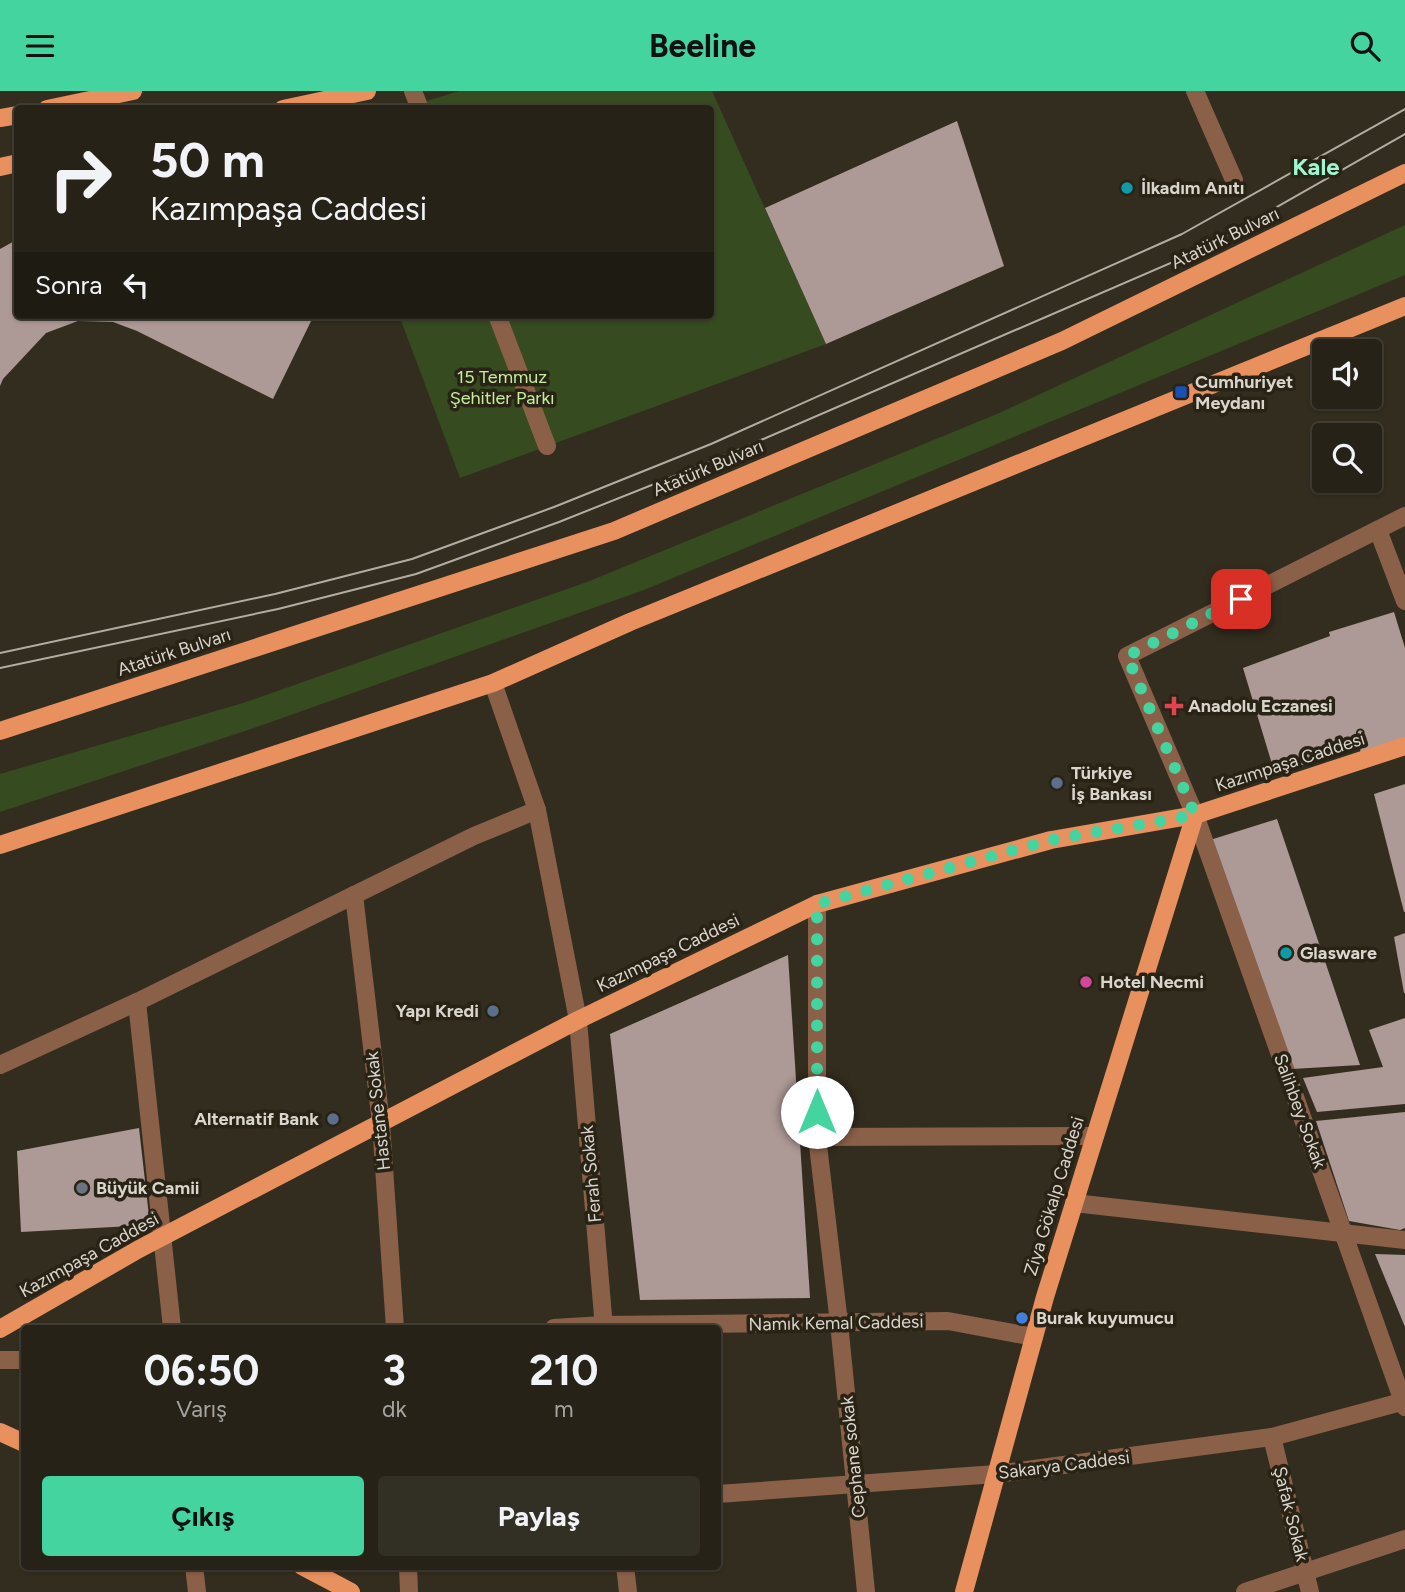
<!DOCTYPE html>
<html lang="tr">
<head>
<meta charset="utf-8">
<style>
	body { margin:0; font-family:Figtree,sans-serif; background:#322f24; color:#f1f3f6; height:100vh; display:flex; flex-direction:column; font-size:26px; white-space:nowrap }
	* { box-sizing:border-box; margin:0 }
	p { font-size:23px; color:#a4a4a1 }
	.icon { flex:none; width:38px; height:38px; fill:none; stroke:currentColor; stroke-width:2; stroke-linecap:round; stroke-linejoin:round }
	.map { position:relative; flex:1; overflow:hidden }
	.details { position:absolute; left:21px; top:1234px; width:700px; height:245px; display:flex; flex-direction:column; background:#262217; border-radius:7px; box-shadow:0 2px 5px #0004,0 0 0 2px #423f36 }
	.details>* { flex:none }
	.banner { position:absolute; left:14px; top:14px; width:700px; height:214px; border-radius:7px; box-shadow:0 2px 5px #0004,0 0 0 2px #423f36; background:#262217; color:#f1f3f6; overflow:hidden }
	.fabs { position:absolute; left:1312px; top:248px; display:grid; gap:14px }
	.fabs a { display:grid; place-items:center; width:70px; height:70px; border-radius:7px; background:#262217; box-shadow:0 2px 5px #0004,0 0 0 2px #423f36; font-size:35px }
	.pin { position:absolute; display:grid; place-items:center; width:60px; height:60px; color:#fff; margin:-30px; border-radius:14px; box-shadow:0 4px 10px #0006 }
	.me { position:absolute; width:77px; margin:-38px; rotate:0deg; stroke-linejoin:round; filter:drop-shadow(0 0 5px #0008) }
	.turn { display:flex; align-items:center; gap:24px; height:147px; padding:0 21px; font-size:32px }
	.turn .icon { width:91px; height:91px; stroke-width:2.5 }
	.turn b { display:block; font-size:49px; line-height:60px }
	.then { display:flex; align-items:center; height:66px; padding:0 21px; background:#0003; gap:14px; font-size:26px }
	.eta { display:flex; justify-content:space-evenly; align-items:center; height:119px; text-align:center }
	.eta b { font-size:42px; font-weight:700; line-height:49px }
	.primary-button { display:flex; gap:14px; margin-top:auto; padding:14px 21px }
	.primary-button a { flex:1; height:80px; border-radius:7px; background:#44d4a0; color:#111; font-size:28px; font-weight:700; line-height:80px; text-align:center }
	.primary-button a+a { background:#322f24; color:#f1f3f6 }
	header { display:flex; justify-content:space-between; align-items:center; height:91px; padding:0 21px; background:#44d4a0; color:#111; font-size:32px; font-weight:700 }
	.map>svg:first-child { display:block }
</style>
</head>
<body>
<header><svg class="icon" aria-label="menu" viewBox="0 0 24 24"><path d="M4 6h16M4 12h16M4 18h16"/></svg>Beeline<svg class="icon" aria-label="search" viewBox="0 0 24 24"><circle cx="10" cy="10" r="6"/><path d="M15 15l6 6"/></svg></header>
<div class="map">
<svg width="1405" height="1501" viewBox="0 0 1405 1501">
	<rect width="100%" height="100%" fill="#332d1f"/>
	<!-- green -->
	<g fill="#364b1f">
		<polygon points="459,0 712,0 826,253 460,387 399,224 710,224 710,18 404,17"/>
		<polygon points="1405,134 1405,184 644,499 248,639 0,721 0,683 243,612 587,491 997,323"/>
	</g>
	<!-- building -->
	<g fill="#ad9996">
		<polygon points="957,30 1004,175 826,253 765,117"/>
		<polygon points="18,148 18,224 314,224 273,308 137,240 113,231 78,230 46,242 3,288 0,295 0,158"/>
		<polygon points="1394,521 1405,557 1405,647 1361,662 1359,655 1275,683 1243,577 1330,545 1329,541"/>
		<polygon points="1405,693 1405,821 1404,821 1374,703"/>
		<polygon points="1277,728 1360,974 1292,978 1210,749"/>
		<polygon points="1405,842 1405,902 1404,902 1394,846"/>
		<polygon points="788,864 810,1207 640,1209 610,943"/>
		<polygon points="1405,927 1405,1013 1317,1021 1303,987 1383,976 1369,939"/>
		<polygon points="1405,1021 1405,1137 1400,1139 1349,1130 1316,1030"/>
		<polygon points="139,1037 150,1134 21,1141 17,1060"/>
		<polygon points="1375,1163 1405,1164 1405,1236"/>
	</g>
	<g fill="none" stroke-linecap="round" stroke-linejoin="round">
		<!-- minor -->
		<g stroke="#8b6049" stroke-width="18">
			<polyline points="413,0 420,18"/>
			<polyline points="1195,0 1234,89"/>
			<polyline points="497,224 547,355"/>
			<polyline points="1405,425 1127,565 1195,724 1405,1316"/>
			<polyline points="1378,439 1405,510"/>
			<polyline points="537,719 578,929 604,1237"/>
			<polyline points="354,804 381,1032 395,1237"/>
			<polyline points="817,813 817,1046 839,1232 866,1501"/>
			<polyline points="137,911 172,1237"/>
			<polyline points="0,974 137,911 474,745 537,719 493,592"/>
			<polyline points="817,1046 1095,1045"/>
			<polyline points="1074,1112 1405,1149"/>
			<polyline points="554,1237 603,1234 948,1230 1034,1246"/>
			<polyline points="0,1269 24,1269"/>
			<polyline points="1272,1346 1310,1501"/>
			<polyline points="718,1403 996,1383 1272,1346 1405,1310"/>
			<polyline points="194,1475 197,1501"/>
			<polyline points="408,1475 409,1501"/>
			<polyline points="625,1475 628,1501"/>
			<polyline points="1245,1501 1405,1448"/>
		</g>
		<!-- major -->
		<g stroke="#e8905e" stroke-width="18">
			<polyline points="47,18 133,0"/>
			<polyline points="283,18 367,0"/>
			<polyline points="0,27 18,24"/>
			<polyline points="0,76 18,72"/>
			<polyline points="0,640 614,440 1062,250 1405,82"/>
			<polyline points="0,754 493,592 630,531 1405,215"/>
			<polyline points="0,1238 139,1158 578,929 817,813 1051,749 1195,724 1405,655"/>
			<polyline points="0,1341 24,1352"/>
			<polyline points="302,1475 351,1501"/>
			<polyline points="964,1501 1045,1206 1195,724"/>
		</g>
		<!-- tram -->
		<g stroke="#b1ada3" stroke-width="2">
			<polyline points="0,562 275,503 412,468 554,416 711,353 1182,143 1405,18"/>
			<polyline points="0,577 278,518 416,483 559,431 717,368 1203,158 1405,43"/>
		</g>
	</g>
	<g fill="none" stroke-linecap="round" stroke-linejoin="round">
		<!-- route -->
		<polyline stroke="#44d4a0" stroke-width="12" stroke-dasharray="0 21.6" points="817,1021 817,813 1051,749 1195,724 1127,565 1241,508"/>
	</g>
	<!-- markers -->
	<g fill="#0f9aa8" stroke="#292316" stroke-width="2.5">
		<circle cx="1127" cy="97" r="7"/>
		<circle cx="1286" cy="862" r="7"/>
	</g>
	<rect fill="#1a4fb4" stroke="#292316" stroke-width="2.5" x="1174" y="294" width="14" height="14" rx="3.5"/>
	<path fill="#e0444e" stroke="#292316" stroke-width="2.5" d="M1170.5 604.5h7v7h7v7h-7v7h-7v-7h-7v-7h7z"/>
	<g fill="#5c6f8a" stroke="#292316" stroke-width="2.5">
		<circle cx="1057" cy="692" r="7"/>
		<circle cx="493" cy="920" r="7"/>
		<circle cx="333" cy="1028" r="7"/>
	</g>
	<circle fill="#d1479c" stroke="#292316" stroke-width="2.5" cx="1086" cy="891" r="7"/>
	<circle fill="#6b7280" stroke="#292316" stroke-width="2.5" cx="82" cy="1097" r="7"/>
	<circle fill="#3f7fe0" stroke="#292316" stroke-width="2.5" cx="1022" cy="1227" r="7"/>
	<g text-anchor="middle" stroke-width="7" stroke-linejoin="round" paint-order="stroke">
		<!-- poi labels -->
		<g font-size="18" font-weight="bold" fill="#d9d5cd" stroke="#292316" text-anchor="start">
			<text x="1141" y="103">İlkadım Anıtı</text>
			<text x="1195" y="297">Cumhuriyet<tspan x="1195" dy="21">Meydanı</tspan></text>
			<text x="1188" y="621">Anadolu Eczanesi</text>
			<text x="1071" y="688">Türkiye<tspan x="1071" dy="21">İş Bankası</tspan></text>
			<text x="1300" y="868">Glasware</text>
			<text x="1100" y="897">Hotel Necmi</text>
			<text x="479" y="926" text-anchor="end">Yapı Kredi</text>
			<text x="319" y="1034" text-anchor="end">Alternatif Bank</text>
			<text x="96" y="1103">Büyük Camii</text>
			<text x="1036" y="1233">Burak kuyumucu</text>
		</g>
		<!-- street labels -->
		<g font-size="18" fill="#d9d5cd" stroke="#292316">
			<text transform="translate(1225 147) rotate(-26)" y="6">Atatürk Bulvarı</text>
			<text transform="translate(708 377) rotate(-23)" y="6">Atatürk Bulvarı</text>
			<text transform="translate(174 561) rotate(-18)" y="6">Atatürk Bulvarı</text>
			<text transform="translate(1290 671) rotate(-18)" y="6">Kazımpaşa Caddesi</text>
			<text transform="translate(668 862) rotate(-26)" y="6">Kazımpaşa Caddesi</text>
			<text transform="translate(378 1020) rotate(-96)" y="6">Hastane Sokak</text>
			<text transform="translate(1300 1020) rotate(70)" y="6">Salihbey Sokak</text>
			<text transform="translate(591 1083) rotate(-95)" y="6">Ferah Sokak</text>
			<text transform="translate(1054 1105) rotate(-73)" y="6">Ziya Gökalp Caddesi</text>
			<text transform="translate(89 1164) rotate(-29)" y="6">Kazımpaşa Caddesi</text>
			<text transform="translate(836 1232) rotate(-1)" y="6">Namık Kemal Caddesi</text>
			<text transform="translate(853 1366) rotate(-96)" y="6">Cephane sokak</text>
			<text transform="translate(1064 1374) rotate(-7)" y="6">Sakarya Caddesi</text>
			<text transform="translate(1291 1423) rotate(76)" y="6">Şafak Sokak</text>
		</g>
		<!-- park labels -->
		<g font-size="18" fill="#c3ee9b" stroke="#292316">
			<text x="502" y="292">15 Temmuz<tspan x="502" dy="21">Şehitler Parkı</tspan></text>
		</g>
		<!-- district labels -->
		<g font-size="24" font-weight="bold" fill="#9ff6d0" stroke="#292316">
			<text x="1316" y="84">Kale</text>
		</g>
	</g>
</svg>
<div class="fabs">
<a><svg class="icon" aria-label="sound" viewBox="0 0 24 24"><path d="M4 9h4l5-4v14l-5-4H4zM17 9q2 3 0 6"/></svg></a>
<a><svg class="icon" aria-label="search" viewBox="0 0 24 24"><circle cx="10" cy="10" r="6"/><path d="M15 15l6 6"/></svg></a>
</div>
<div class="pin" style="left:1241px;top:508px;background:#d93025"><svg class="icon" aria-label="arrive" viewBox="0 0 24 24"><path d="M6 21V4h12l-3 4 3 4H6"/></svg></div>
<svg class="me" style="left:817px;top:1021px" viewBox="-20 -20 40 40"><circle r="19" fill="#fff"/><path d="M0-13L10 11 0 6-10 11z" fill="#44d4a0"/></svg>
<div class="banner">
<div class="turn"><svg class="icon" aria-label="right" viewBox="0 0 24 24"><path d="M7 20v-9h11M14 6l5 5-5 5"/></svg><div><b>50 m</b>Kazımpaşa Caddesi</div></div>
<div class="then">Sonra<svg class="icon" aria-label="left" viewBox="0 0 24 24"><path d="M17 20v-9H6M10 6l-5 5 5 5"/></svg></div>
</div>
<section class="details">
<div class="eta">
<div><b>06:50</b><p>Varış</p></div>
<div><b>3</b><p>dk</p></div>
<div><b>210</b><p>m</p></div>
</div>
<div class="primary-button"><a>Çıkış</a><a>Paylaş</a></div>
</section>
</div>
</body>
</html>
